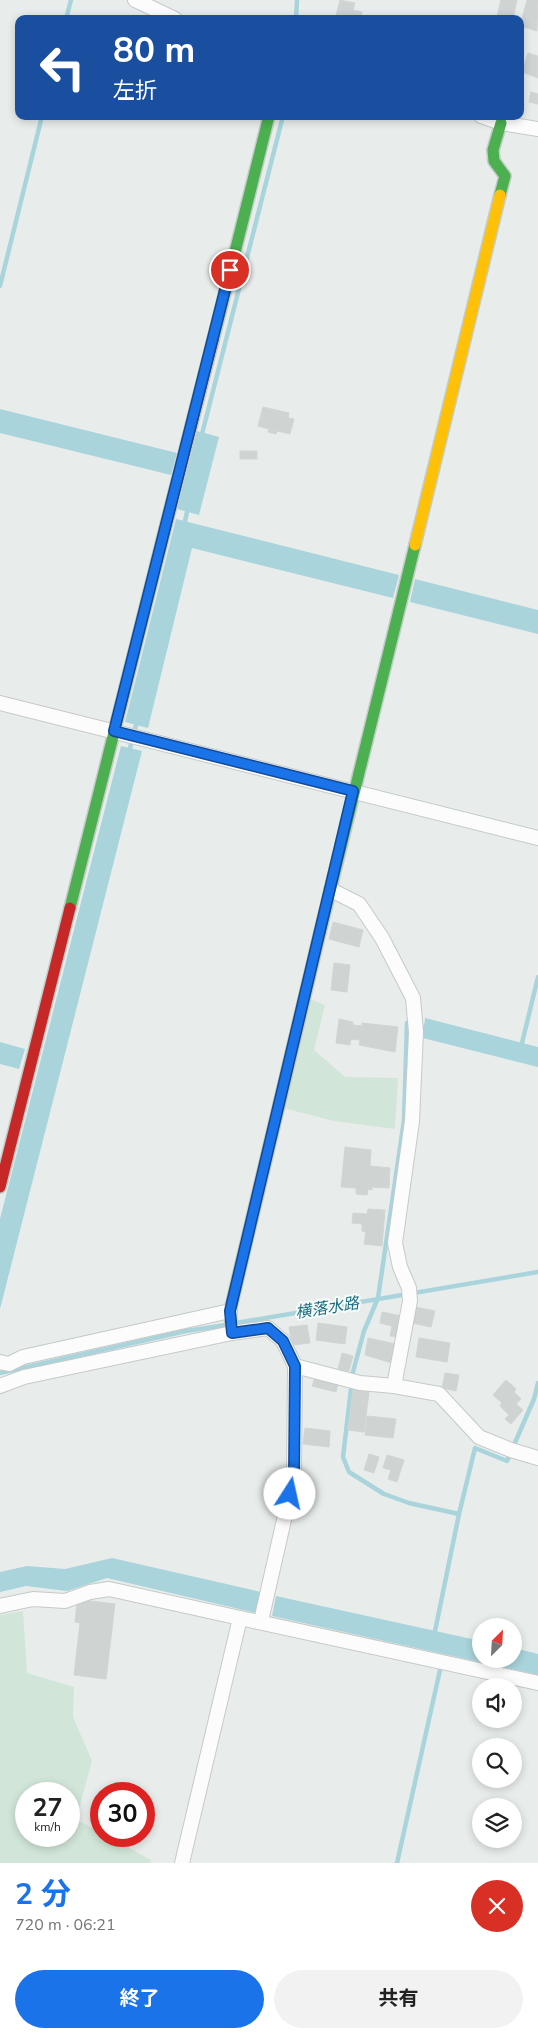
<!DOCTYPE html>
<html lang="ja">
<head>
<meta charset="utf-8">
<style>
	body { margin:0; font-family:"Nunito Sans","Noto Sans JP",sans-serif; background:#f2f2f2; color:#222; height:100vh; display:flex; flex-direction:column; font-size:19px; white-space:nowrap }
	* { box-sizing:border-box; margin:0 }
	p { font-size:16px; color:#767676 }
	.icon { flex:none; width:28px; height:28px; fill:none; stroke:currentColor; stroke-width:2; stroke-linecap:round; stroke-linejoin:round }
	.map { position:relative; height:1863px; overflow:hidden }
	.side { display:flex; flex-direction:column; background:#fff; flex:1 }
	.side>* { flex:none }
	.top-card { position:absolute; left:15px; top:15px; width:509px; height:105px; border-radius:10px; box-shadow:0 2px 8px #0003; background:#1a4fa0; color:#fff; overflow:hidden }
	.needle { width:32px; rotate:24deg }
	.fabs { position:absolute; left:472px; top:1618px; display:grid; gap:10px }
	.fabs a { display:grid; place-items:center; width:50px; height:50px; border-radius:50%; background:#fff; box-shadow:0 2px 8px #0003; font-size:25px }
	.speed { position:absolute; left:15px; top:1782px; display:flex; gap:10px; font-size:25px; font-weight:700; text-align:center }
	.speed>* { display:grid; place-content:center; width:65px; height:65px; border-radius:50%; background:#fff; box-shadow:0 2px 8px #0003; line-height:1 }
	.speed small { font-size:12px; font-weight:400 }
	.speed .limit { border:8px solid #d22; background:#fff; color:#111 }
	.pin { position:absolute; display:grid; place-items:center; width:42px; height:42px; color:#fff; margin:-21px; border:2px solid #fff; border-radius:50%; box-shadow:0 1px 5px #0007 }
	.me { position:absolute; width:55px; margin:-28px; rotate:10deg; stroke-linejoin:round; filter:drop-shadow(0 0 4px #0008) }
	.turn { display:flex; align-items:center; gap:18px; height:105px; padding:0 15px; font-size:22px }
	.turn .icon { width:65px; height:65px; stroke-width:2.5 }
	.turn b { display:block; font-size:35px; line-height:42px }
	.round { display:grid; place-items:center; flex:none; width:52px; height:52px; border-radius:26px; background:#f2f2f2 }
	.head { display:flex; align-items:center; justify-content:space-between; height:85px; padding:0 15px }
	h1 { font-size:30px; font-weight:700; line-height:38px; color:#1a73e8 }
	.cta { display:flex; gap:10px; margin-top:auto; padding:10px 15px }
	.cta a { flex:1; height:58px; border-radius:30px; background:#1a73e8; color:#fff; font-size:20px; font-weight:700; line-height:58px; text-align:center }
	.cta a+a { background:#f2f2f2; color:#222 }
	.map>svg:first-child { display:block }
</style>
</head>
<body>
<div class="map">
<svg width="538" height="1863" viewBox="0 0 538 1863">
	<rect width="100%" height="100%" fill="#e8edeb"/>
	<!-- green -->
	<g fill="#d1e6d8" fill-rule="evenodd">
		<polygon points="310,999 325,1005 314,1050 345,1077 398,1078 395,1129 334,1121 283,1108"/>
		<path d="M23,1611L27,1673L74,1687L73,1717L92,1761L76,1819L101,1833V1836H107L151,1860L150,1863H0V1615ZM26,1794H69V1836H26Z"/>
	</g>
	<!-- water -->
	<g fill="#a9d4db">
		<polygon points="0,409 177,453 171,475 0,433"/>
		<polygon points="197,431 219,437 199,515 177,509"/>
		<polygon points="176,519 399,575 393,598 192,548 148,728 125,722"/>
		<polygon points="415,579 538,610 538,634 410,602"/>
		<polygon points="121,746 142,751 0,1309 0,1219"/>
		<polygon points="425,1018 538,1047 538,1067 423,1038"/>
		<polygon points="0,1042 25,1049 19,1069 0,1064"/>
		<polygon points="112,1558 261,1592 256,1613 107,1578 67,1591 26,1586 0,1592 0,1572 27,1566 65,1569"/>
		<polygon points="276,1596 481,1641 481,1659 514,1659 514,1648 538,1654 538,1675 272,1616"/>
	</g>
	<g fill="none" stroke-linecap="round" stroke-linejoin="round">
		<!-- stream -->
		<g stroke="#a9d4db" stroke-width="4.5">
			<polyline points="66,19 71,0"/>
			<polyline points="296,19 297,0"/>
			<polyline points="0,286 42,116"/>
			<polyline points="201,438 283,116"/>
			<polyline points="184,526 188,507"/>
			<polyline points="129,752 137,721"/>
			<polyline points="430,1029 407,1023 404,1120 378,1298 364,1331 353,1372 343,1457 349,1472 384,1494 409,1503 459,1514 434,1636"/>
			<polyline points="522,1043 538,977"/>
			<polyline points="236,1323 538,1272"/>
			<polyline points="0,1373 186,1331 226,1325"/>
			<polyline points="459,1514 475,1448 507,1461 534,1399 538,1383"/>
			<polyline points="397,1863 440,1670"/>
		</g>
	</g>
	<!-- building -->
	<g fill="#cfd4d2" stroke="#d1d6d4">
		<polygon points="340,0 355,3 353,10 362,12 360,19 335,19"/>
		<polygon points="501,0 517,0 513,19 497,16"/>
		<polygon points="527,0 538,0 537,31 520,26"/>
		<polygon points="528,53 538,56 538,78 522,72"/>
		<polygon points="531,92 538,94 538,104 529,102"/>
		<polygon points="263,407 289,413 288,418 294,419 290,434 277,431 276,434 268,432 269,429 258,426"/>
		<rect x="240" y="451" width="17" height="8"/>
		<polygon points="333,922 363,930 359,947 329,939"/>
		<polygon points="334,963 350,965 347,992 331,990"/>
		<polygon points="339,1019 353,1022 353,1025 362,1026 362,1023 398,1027 395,1052 359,1045 360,1040 351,1039 350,1045 336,1043"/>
		<polygon points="345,1147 371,1150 370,1166 390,1168 389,1188 372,1187 372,1190 368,1189 367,1195 356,1194 356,1188 341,1187"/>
		<polygon points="368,1209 385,1210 382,1246 364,1244 366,1232 362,1231 362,1224 352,1223 353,1213 367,1214"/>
		<polygon points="415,1307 435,1311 431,1327 412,1323"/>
		<polygon points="382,1312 402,1316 397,1337 390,1336 392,1326 380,1323"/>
		<polygon points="318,1323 347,1327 345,1344 316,1340"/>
		<polygon points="307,1325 310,1343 292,1345 289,1327"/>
		<polygon points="368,1338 396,1344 392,1363 365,1355"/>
		<polygon points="419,1338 450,1343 447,1362 416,1357"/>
		<polygon points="342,1353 353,1356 349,1371 338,1369"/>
		<polygon points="445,1373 459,1375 456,1391 442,1388"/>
		<polygon points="315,1377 338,1383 336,1392 312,1386"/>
		<polygon points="506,1380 516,1389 514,1392 521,1399 516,1404 523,1410 511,1424 505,1419 509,1415 500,1406 502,1403 493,1395"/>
		<polygon points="353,1390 369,1392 364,1432 348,1430"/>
		<polygon points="367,1416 396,1419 393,1438 365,1435"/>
		<polygon points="305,1428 330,1431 329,1447 303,1444"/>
		<polygon points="369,1454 379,1457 374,1473 364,1470"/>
		<polygon points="387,1455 404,1460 397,1482 388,1479 391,1470 383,1468"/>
		<polygon points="83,1600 115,1604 106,1679 74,1675 80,1623 75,1622 77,1603 82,1604"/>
	</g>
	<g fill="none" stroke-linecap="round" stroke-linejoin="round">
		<!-- street casing -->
		<g stroke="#c5cac8" stroke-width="16">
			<g id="street">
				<polyline points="135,0 175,19"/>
				<polyline points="481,116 501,123 538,129"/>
				<polyline points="0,703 538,838"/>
				<polyline points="331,890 359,904 382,938 413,998 416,1032 412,1121 395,1243 400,1267 409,1288 410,1301 394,1386"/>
				<polyline points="0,1362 9,1364 23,1357 230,1311"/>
				<polyline points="295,1366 360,1383 394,1386 439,1394 479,1437 511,1450 538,1458"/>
				<polyline points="0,1386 24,1377 232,1333 268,1328 283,1341 295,1366 294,1476 261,1621"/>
				<polyline points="0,1606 33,1599 65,1601 90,1592 109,1589 240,1618"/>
				<polyline points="182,1863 240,1618 538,1683"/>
			</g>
		</g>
		<!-- fast casing -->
		<g stroke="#c3cbc8" stroke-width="14">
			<g id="fast">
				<polyline points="500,195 505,176 494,161 493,150 501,123"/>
				<polyline points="213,340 269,116"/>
				<polyline points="70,908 165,529"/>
				<polyline points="320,932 415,545"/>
			</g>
		</g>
		<!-- slow casing -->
		<g stroke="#c3cbc8" stroke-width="14">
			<g id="slow">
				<polyline points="415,545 500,195"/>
				<polyline points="232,1333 230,1311 320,932"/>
			</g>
		</g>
		<!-- jam casing -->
		<g stroke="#c3cbc8" stroke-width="14">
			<g id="jam">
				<polyline points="165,529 213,340"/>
				<polyline points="0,1187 70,908"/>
			</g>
		</g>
		<!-- street -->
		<use href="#street" stroke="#fcfcfc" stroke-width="14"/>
		<!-- fast -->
		<use href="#fast" stroke="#4caf50" stroke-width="11"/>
		<!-- slow -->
		<use href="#slow" stroke="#ffc107" stroke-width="11"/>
		<!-- jam -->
		<use href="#jam" stroke="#c62828" stroke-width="11"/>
	</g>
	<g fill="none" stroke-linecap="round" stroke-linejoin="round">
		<!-- route casing -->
		<g stroke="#114b97" stroke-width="12">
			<polyline id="route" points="230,270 114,731 353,791 230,1311 232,1333 268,1328 283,1341 295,1366 294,1476 290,1494"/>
		</g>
		<!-- route -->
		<use href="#route" stroke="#1a73e8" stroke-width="9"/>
	</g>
	<g text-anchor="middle" stroke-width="4" stroke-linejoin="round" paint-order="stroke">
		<!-- water labels -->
		<g font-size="16" font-style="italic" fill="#1c6f80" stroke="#f7fbf9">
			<text transform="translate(327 1307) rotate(-9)" y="6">横落水路</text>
		</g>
	</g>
</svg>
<div class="fabs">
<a><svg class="needle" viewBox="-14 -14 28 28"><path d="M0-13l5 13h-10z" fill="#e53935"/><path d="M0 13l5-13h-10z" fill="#767676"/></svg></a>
<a><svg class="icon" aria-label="sound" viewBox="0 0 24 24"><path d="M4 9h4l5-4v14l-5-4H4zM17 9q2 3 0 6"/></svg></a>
<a><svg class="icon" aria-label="search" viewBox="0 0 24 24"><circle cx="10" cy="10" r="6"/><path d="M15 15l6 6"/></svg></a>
<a><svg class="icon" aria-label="layers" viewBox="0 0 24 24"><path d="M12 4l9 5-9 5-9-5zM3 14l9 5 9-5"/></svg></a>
</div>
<div class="speed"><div>27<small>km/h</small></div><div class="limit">30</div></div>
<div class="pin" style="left:230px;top:270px;background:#d93025"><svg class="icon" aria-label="arrive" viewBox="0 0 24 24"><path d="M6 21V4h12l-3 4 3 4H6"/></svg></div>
<svg class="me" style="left:290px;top:1494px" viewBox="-20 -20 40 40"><circle r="19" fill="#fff"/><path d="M0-13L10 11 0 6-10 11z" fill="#1a73e8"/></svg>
<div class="top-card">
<div class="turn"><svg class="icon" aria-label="left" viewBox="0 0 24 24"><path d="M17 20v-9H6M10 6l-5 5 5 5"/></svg><div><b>80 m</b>左折</div></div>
</div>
</div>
<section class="side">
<div class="head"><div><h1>2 分</h1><p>720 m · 06:21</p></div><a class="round" style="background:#d93025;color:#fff"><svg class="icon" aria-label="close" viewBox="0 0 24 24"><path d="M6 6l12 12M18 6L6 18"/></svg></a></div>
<div class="cta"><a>終了</a><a>共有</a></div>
</section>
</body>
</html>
